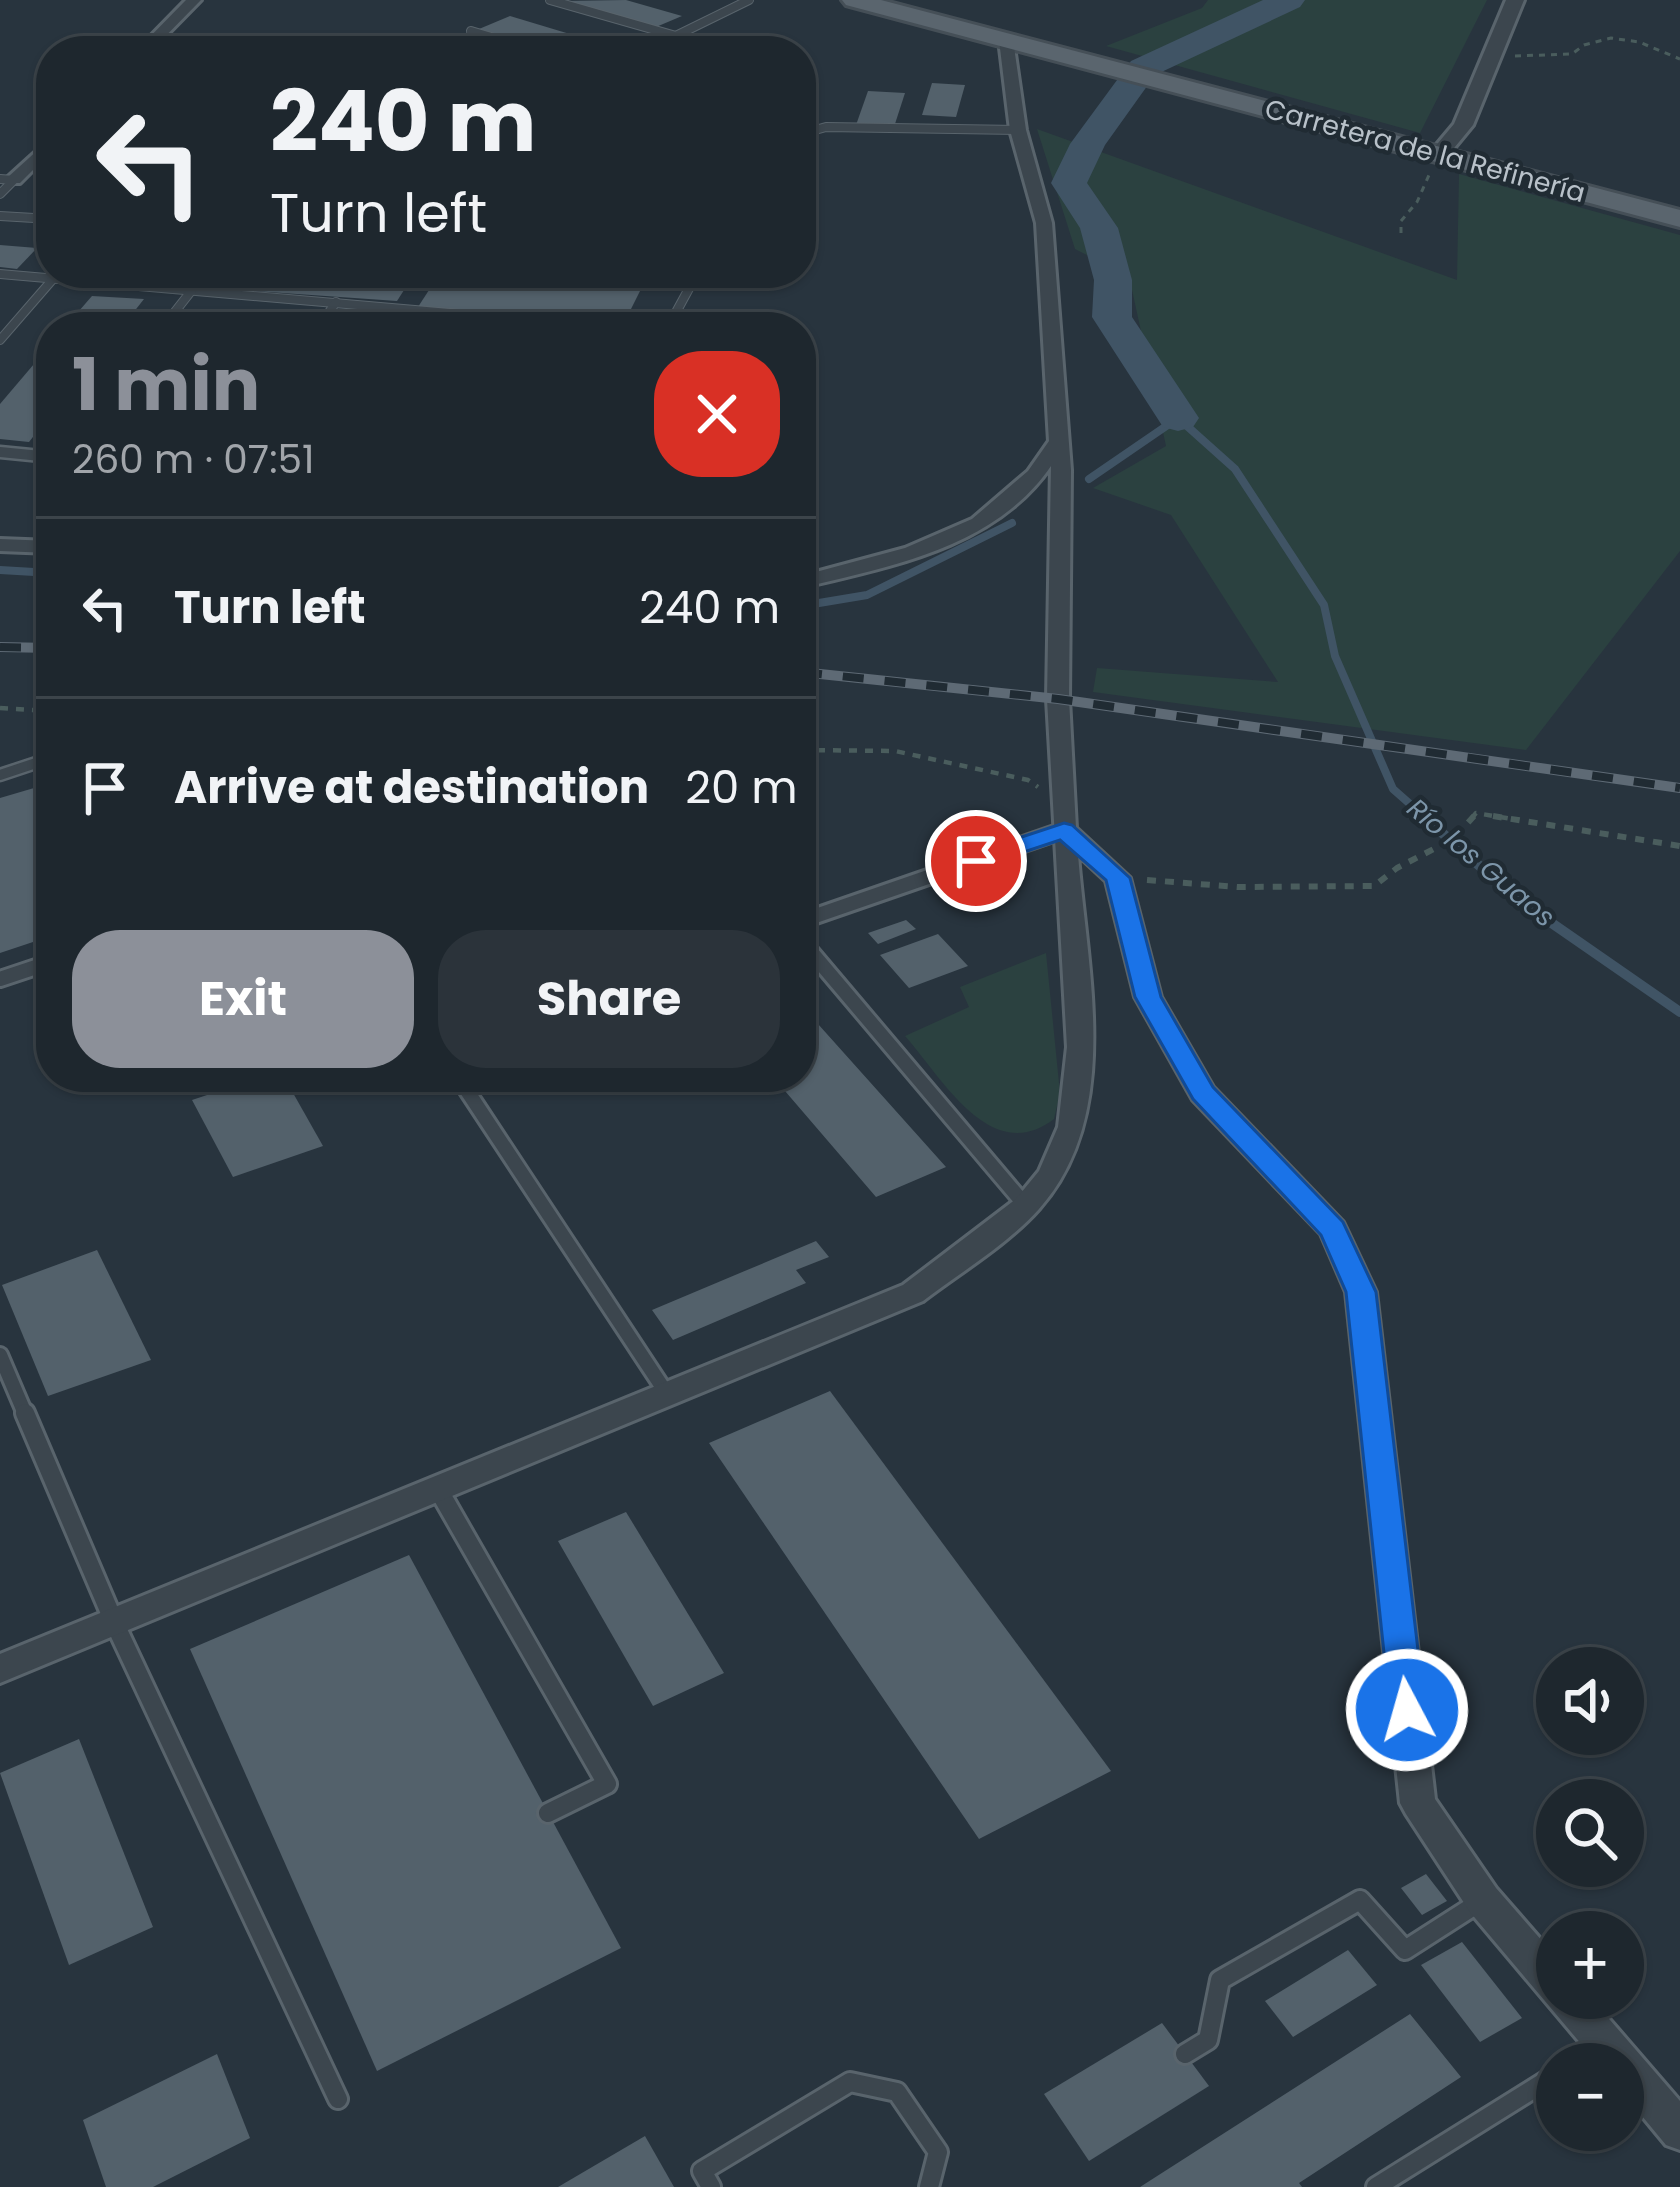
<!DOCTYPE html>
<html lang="en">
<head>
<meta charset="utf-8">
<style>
	body { margin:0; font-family:Poppins,sans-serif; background:#2b333a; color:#f1f3f6; height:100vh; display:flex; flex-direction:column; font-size:45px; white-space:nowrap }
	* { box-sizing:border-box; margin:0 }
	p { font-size:39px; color:#a1a5aa }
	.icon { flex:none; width:66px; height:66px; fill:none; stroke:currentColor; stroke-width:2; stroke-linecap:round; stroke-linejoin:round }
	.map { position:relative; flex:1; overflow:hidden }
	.details { position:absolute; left:36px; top:312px; width:780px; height:780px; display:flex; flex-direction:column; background:#1e272e; border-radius:48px; box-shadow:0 3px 9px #0004,0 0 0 3px #3c444a }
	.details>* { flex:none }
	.top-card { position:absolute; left:36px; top:36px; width:780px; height:252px; border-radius:48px; box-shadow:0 3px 9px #0004,0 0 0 3px #3c444a; background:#1e272e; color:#f1f3f6; overflow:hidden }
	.fabs { position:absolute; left:1536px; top:1647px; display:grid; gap:24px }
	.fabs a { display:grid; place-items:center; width:108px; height:108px; border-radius:50%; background:#1e272e; box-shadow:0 3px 9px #0004,0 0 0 3px #3c444a; font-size:60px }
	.pin { position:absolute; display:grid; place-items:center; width:102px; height:102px; color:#fff; margin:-51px; border:6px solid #fff; border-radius:50%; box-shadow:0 3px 12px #0007 }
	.me { position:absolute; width:132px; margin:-66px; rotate:354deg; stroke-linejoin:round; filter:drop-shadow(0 0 9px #0008) }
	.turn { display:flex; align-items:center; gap:42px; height:252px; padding:0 36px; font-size:54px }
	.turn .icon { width:156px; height:156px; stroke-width:2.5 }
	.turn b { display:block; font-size:84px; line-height:102px }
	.round { display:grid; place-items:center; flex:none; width:126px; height:126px; border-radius:48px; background:#2b333a }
	.headline { display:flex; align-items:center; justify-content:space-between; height:204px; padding:0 36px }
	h1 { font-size:72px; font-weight:700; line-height:90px; color:#8c9099 }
	.cta { display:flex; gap:24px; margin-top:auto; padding:24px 36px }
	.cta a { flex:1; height:138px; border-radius:48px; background:#8c9099; color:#fff; font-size:48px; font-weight:700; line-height:138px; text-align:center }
	.cta a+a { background:#2b333a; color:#f1f3f6 }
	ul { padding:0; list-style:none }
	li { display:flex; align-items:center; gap:36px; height:180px; padding:0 36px; border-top:3px solid #3c444a }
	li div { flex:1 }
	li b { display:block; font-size:45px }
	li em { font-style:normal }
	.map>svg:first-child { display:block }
</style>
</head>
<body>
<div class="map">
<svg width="1680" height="2187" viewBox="0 0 1680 2187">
	<rect width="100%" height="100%" fill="#28343e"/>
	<!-- green -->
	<g fill="#2b4140">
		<polygon points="1208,0 1487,0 1420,133 1106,46 1202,8"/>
		<polygon points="1037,129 1457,280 1459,174 1680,235 1680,551 1526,750 1093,692 1097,668 1278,682 1171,515 1093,488 1166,446 1129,276 1075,249"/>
		<path d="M1046,953L1060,1093L1054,1119C991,1167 943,1079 905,1036L969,1007L960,987Z"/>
	</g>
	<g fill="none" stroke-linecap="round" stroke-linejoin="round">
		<!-- stream-far1 -->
		<g stroke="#405465" stroke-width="8">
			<polyline points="1089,479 1178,418 1235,469 1324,605 1335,656 1393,789 1427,819"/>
			<polyline points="0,570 51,573"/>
			<polyline points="801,606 867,595 1012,523"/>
		</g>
		<!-- stream -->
		<polyline stroke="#405465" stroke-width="10" points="1423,816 1517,899 1680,1012"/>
		<!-- river -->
		<polygon fill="#405465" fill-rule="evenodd" points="1263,0 1305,0 1300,7 1155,75 1105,145 1087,183 1118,228 1132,280 1132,317 1199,418 1193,427 1178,431 1163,427 1092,317 1094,280 1080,228 1051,183 1070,144 1131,61"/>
	</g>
	<!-- building -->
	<g fill="#53616b">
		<polygon points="626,0 682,16 656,27 564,1"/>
		<polygon points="510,16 623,50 622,51 551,51 479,29"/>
		<polygon points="932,83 965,85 956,117 922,115"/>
		<polygon points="868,91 905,93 894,127 856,125"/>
		<polygon points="0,245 37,248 17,269 0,267"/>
		<polygon points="194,273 415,273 397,301 184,286"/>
		<polygon points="440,273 481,273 643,285 624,323 418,307"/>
		<polygon points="92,296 144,299 122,327 65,327"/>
		<polygon points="226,309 277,313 266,327 212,327"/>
		<polygon points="387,318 437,322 434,327 381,327"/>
		<polygon points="51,344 51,414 29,442 0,439 0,404"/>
		<polygon points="51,783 51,936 0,953 0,798"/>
		<polygon points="906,920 916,929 878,944 868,933"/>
		<polygon points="938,934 968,966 909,988 880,955"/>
		<polygon points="801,1005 946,1167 876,1197 773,1077 801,1077"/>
		<polygon points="261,1077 284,1077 323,1146 233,1177 192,1100"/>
		<polygon points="816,1241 829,1257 796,1270 806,1283 673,1340 652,1310"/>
		<polygon points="97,1250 151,1360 48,1396 2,1285"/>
		<polygon points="830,1391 1111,1771 979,1839 709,1443"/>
		<polygon points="626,1512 724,1673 653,1706 558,1541"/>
		<polygon points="409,1555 621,1948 377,2071 190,1649"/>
		<polygon points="79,1739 153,1927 69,1965 0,1773"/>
		<polygon points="1426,1874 1447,1901 1422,1915 1401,1888"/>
		<polygon points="1462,1942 1522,2018 1480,2042 1421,1965"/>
		<polygon points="1348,1950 1377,1985 1293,2037 1265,2001"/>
		<polygon points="1410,2014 1461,2077 1299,2183 1302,2187 1140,2187"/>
		<polygon points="1162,2023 1209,2086 1089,2161 1044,2094"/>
		<polygon points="217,2054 250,2138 153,2187 106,2187 83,2120"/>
		<polygon points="645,2136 674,2187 558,2187"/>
	</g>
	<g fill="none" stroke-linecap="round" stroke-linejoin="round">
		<!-- service-far3 casing -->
		<g stroke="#59646c" stroke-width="10">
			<g id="service-far3">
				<polyline points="550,0 676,36"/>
				<polyline points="471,31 538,51"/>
				<polyline points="645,51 749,0"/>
				<polyline points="801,134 826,127 1018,130"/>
				<polyline points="0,179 14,180 0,194"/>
				<polyline points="0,216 51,219"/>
				<polyline points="0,274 610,327"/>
				<polyline points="163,327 192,290"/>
				<polyline points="319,327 336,302"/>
				<polyline points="668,327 692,283 684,273"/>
				<polyline points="0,340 53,279"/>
			</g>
		</g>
		<!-- service-far2 casing -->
		<g stroke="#59646c" stroke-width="15">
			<g id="service-far2">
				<polyline points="0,452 51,457"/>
				<polyline points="0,775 51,758"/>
			</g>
		</g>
		<!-- service-far1 casing -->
		<g stroke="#59646c" stroke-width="20">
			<g id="service-far1">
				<polyline points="801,921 1064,830"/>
				<polyline points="801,940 1026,1206"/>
				<polyline points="0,979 51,962"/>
				<polyline points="458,1077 667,1394"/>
				<polyline points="0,1355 26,1416"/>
			</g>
		</g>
		<!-- service casing -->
		<g stroke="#59646c" stroke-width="24">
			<g id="service">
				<polyline points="25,1413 114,1622 338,2099"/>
				<polyline points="438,1489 607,1784 548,1813"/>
				<polyline points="1185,2054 1208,2040 1220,1980 1360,1900 1405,1950 1483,1900"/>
				<polyline points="1573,2064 1602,2046"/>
				<polyline points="711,2187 702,2171 850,2082 897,2092 938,2152 929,2187"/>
				<polyline points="1376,2187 1557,2074"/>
			</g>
		</g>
		<!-- minor casing -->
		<g stroke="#59646c" stroke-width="6">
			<g id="minor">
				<polygon points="186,0 201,0 151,51 136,51"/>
				<path d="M1006,36L1013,40L1026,130L1052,223L1071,470L1069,699L1076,828L1130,878L1161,997L1213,1087L1343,1222L1376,1292L1435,1799L1496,1888L1557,1958V1998H1591L1680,2101V2150L1666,2145L1623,2093V2064H1598L1470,1912L1406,1814L1400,1803L1346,1292L1321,1234L1193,1100L1135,997L1106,881L1078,855C1087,970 1123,1115 1039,1209C1008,1244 961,1272 923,1301L0,1683V1654L903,1285L1016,1199L1039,1171L1058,1127L1067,1047L1047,699L1051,466C995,548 891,566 801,588V576L905,548L972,519L1028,471L1049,441L1036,223L1010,130L999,40Z"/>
				<polygon points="51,138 51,152 20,183 8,183 8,177"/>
				<polygon points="0,539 51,541 51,553 0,551"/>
			</g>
		</g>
		<!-- tertiary casing -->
		<g stroke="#59646c" stroke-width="6">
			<polygon id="tertiary" points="1506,0 1524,0 1473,125 1445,159 1431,159 1428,155 1454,124"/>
		</g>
		<!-- primary casing -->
		<g stroke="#454f57" stroke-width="6">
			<polygon id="primary" points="842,0 881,0 1680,210 1680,227 846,5"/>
		</g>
		<!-- path-far2 -->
		<g stroke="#4a5d5d" stroke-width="3" stroke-dasharray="6 6" stroke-linecap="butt">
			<polyline points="1515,56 1572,54 1584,45 1611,38 1639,42 1680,59"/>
			<polyline points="1401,233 1401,221 1417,202 1429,175"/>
		</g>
		<!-- path-far1 -->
		<g stroke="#4a5d5d" stroke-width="4.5" stroke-dasharray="8 8" stroke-linecap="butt">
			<polyline points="0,708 51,711"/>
			<polyline points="801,750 895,751 1028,780 1038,787"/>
			<polyline points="1471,819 1476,813 1512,819"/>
		</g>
		<!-- path -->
		<g stroke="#4a5d5d" stroke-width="6" stroke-dasharray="9 9" stroke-linecap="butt">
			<polyline points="1493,816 1680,846"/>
			<polyline points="1147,880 1238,887 1374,886 1397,868 1453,839 1474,816"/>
		</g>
		<!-- service-far3 -->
		<use href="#service-far3" stroke="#3c464e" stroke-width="8"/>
		<!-- service-far2 -->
		<use href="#service-far2" stroke="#3c464e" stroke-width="10"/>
		<!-- service-far1 -->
		<use href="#service-far1" stroke="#3c464e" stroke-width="14"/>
		<!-- service -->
		<use href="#service" stroke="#3c464e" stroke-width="18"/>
		<!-- minor -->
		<use href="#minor" fill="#3c464e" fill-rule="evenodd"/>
		<!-- tertiary -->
		<use href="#tertiary" fill="#3c464e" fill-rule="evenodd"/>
		<!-- primary -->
		<use href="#primary" fill="#5a656e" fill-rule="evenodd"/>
		<!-- rail casing -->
		<g stroke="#5e6a75" stroke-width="10">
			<g id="rail">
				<polyline points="0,647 51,648"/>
				<polyline points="801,672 1058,699 1680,788"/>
			</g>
		</g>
		<!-- rail -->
		<use href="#rail" stroke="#202b33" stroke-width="8" stroke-dasharray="21" stroke-linecap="butt"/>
	</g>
	<!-- route -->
	<polygon fill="#1a73e8" stroke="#114b97" stroke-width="3" points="1064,823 1072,825 1130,878 1161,997 1213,1087 1343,1222 1376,1292 1425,1710 1420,1721 1407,1725 1395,1721 1390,1710 1346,1292 1321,1235 1193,1099 1135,997 1106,880 1060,840 976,868 964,861 967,855"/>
	<g text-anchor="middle" stroke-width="9" stroke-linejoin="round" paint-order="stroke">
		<!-- far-street labels -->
		<g font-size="27" fill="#b8c1c9" stroke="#202b33">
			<text transform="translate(1425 151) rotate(15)" y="9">Carretera de la Refinería</text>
		</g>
		<!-- far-water labels -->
		<g font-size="27" font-style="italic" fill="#7c95a9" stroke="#202b33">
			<text transform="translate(1481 863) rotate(40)" y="9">Río los Guaos</text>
		</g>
	</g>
</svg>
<div class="fabs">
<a><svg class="icon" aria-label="sound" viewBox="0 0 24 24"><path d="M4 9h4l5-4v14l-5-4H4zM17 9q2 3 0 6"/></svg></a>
<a><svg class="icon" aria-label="search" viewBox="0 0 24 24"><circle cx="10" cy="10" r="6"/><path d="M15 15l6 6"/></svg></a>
<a>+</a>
<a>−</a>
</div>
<div class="pin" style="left:976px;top:861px;background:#d93025"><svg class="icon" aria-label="arrive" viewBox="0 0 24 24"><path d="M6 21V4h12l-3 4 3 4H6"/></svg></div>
<svg class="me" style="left:1407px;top:1710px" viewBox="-20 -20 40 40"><circle r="17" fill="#1a73e8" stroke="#fff" stroke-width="3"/><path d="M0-11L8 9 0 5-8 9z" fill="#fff"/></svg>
<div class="top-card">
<div class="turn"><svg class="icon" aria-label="left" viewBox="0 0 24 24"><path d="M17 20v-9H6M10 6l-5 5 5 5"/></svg><div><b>240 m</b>Turn left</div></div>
</div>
<section class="details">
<div class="headline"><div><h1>1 min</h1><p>260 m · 07:51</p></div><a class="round" style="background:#d93025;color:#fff"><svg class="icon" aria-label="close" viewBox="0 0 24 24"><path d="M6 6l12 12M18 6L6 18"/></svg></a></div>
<ul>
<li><svg class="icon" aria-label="left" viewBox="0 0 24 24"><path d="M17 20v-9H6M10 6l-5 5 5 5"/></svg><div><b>Turn left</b></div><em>240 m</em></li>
<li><svg class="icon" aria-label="arrive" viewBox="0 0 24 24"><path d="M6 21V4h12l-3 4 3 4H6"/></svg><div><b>Arrive at destination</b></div><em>20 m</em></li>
</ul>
<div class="cta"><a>Exit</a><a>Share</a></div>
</section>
</div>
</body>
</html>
